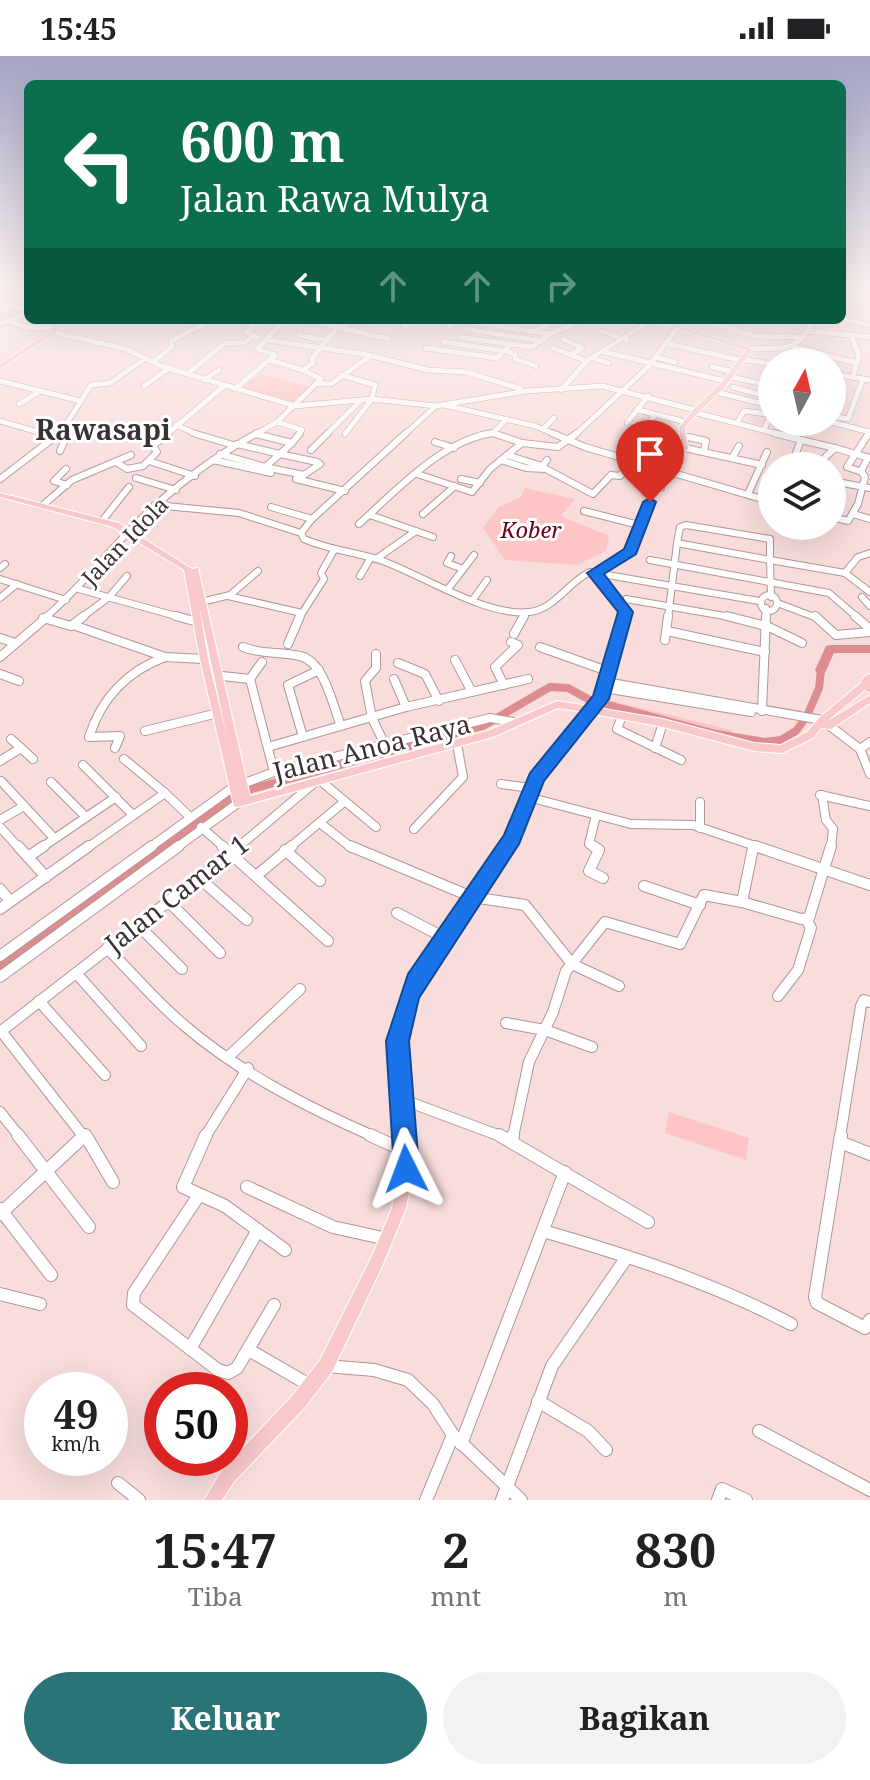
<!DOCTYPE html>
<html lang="id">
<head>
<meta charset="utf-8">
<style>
	body { margin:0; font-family:"Noto Serif",serif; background:#f2f2f2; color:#202124; height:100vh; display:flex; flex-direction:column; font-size:30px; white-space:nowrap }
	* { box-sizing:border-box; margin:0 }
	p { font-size:26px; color:#757577 }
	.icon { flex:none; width:44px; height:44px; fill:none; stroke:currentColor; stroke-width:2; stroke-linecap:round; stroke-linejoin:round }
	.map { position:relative; height:1444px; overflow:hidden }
	.panel { display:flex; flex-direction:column; background:#fff; flex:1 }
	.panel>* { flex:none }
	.top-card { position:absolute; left:24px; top:24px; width:822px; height:244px; border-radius:12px; box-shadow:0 8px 32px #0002; background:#0b6e4f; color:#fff; overflow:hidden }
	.needle { width:52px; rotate:8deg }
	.buttons { position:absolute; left:758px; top:292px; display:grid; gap:16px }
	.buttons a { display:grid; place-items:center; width:88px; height:88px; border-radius:50%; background:#fff; box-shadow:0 8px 32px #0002; font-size:40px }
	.speed { position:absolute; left:24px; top:1316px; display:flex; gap:16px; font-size:40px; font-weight:700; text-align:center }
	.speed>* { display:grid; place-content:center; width:104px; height:104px; border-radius:50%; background:#fff; box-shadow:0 8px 32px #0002; line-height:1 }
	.speed small { font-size:20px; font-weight:400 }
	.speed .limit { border:12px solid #d22; background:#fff; color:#111 }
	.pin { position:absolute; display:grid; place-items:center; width:68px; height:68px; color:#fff; margin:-82px -34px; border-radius:50% 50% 50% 0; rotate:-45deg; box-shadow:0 0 8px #0007 }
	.pin .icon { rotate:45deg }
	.me { position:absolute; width:88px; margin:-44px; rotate:357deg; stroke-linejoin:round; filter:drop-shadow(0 0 6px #0008) }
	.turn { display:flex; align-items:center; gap:28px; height:168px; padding:0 24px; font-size:36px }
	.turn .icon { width:104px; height:104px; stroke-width:2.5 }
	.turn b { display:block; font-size:56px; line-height:68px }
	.lanes { display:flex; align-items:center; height:76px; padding:0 24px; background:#0003; justify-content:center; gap:40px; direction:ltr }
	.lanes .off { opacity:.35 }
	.eta { display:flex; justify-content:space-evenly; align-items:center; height:136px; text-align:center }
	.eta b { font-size:48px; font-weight:700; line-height:56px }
	.button { display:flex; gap:16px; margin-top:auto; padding:16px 24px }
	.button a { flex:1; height:92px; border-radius:48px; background:#2a7477; color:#fff; font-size:32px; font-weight:700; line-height:92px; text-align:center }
	.button a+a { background:#f2f2f2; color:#202124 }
	.status { display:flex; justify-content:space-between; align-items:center; height:56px; padding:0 40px; background:#fff; direction:ltr }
	.status svg { height:22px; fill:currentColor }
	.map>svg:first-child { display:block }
</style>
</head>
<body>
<div class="status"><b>15:45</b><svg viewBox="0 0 49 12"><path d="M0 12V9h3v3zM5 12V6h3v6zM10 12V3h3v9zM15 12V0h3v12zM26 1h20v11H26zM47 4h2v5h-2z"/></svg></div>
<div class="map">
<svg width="870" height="1444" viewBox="0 0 870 1444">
	<rect width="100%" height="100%" fill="#f9dddd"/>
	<!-- green -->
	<g fill="#fdc5c5">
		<polygon points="260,318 312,331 293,347 241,332"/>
		<polygon points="525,432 575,443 561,460 609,480 606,495 577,509 505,504 483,472 499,451 521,441"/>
		<polygon points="608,644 732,674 730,684 603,652"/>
		<polygon points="669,1056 749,1082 746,1104 665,1077"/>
	</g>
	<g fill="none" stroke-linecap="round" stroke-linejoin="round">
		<!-- canal-far1 -->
		<polyline stroke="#dd8d8f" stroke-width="8" points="163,792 226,746 252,733 483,670 550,631 568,632 590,644 716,678 765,686 781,684 796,675 807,660 819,632 821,614"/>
		<!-- canal -->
		<polyline stroke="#dd8d8f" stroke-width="10" points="0,912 166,790"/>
		<!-- river -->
		<polygon fill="#dd8d8f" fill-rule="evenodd" points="830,589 870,589 870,597 834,597 825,617 817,617 815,614 826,590"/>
		<!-- minor-far4 casing -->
		<g stroke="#b09696" stroke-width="6">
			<g id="minor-far4">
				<polyline points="844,237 870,245"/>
				<polyline points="0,247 28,255"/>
				<polyline points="12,249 28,241"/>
				<polyline points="842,263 870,269"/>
				<polyline points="240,264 256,268"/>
				<polyline points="306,264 389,283"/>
				<polyline points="354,264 371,268"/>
				<polyline points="702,264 754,280 804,281"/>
				<polyline points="9,265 25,271 55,272"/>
				<polyline points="470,266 550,278"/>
				<polyline points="0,268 28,257"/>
				<polyline points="256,268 246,276 258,281"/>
				<polyline points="404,271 413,264"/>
				<polyline points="450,271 454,264"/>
				<polyline points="465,273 543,285"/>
				<polyline points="535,275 555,264"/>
				<polyline points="602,275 627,284"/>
				<polyline points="807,275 870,281"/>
				<polyline points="53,276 126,293 161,310 295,350 372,343 436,350 527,335 602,330 695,354"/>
				<polyline points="299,279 329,285"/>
				<polyline points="460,281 532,291 550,278 585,264"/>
				<polyline points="852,282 859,299 854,317"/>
				<polyline points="563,283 582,292 570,299"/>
				<polyline points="267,284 364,298 428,314 466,316 521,333"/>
				<polyline points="444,286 504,295"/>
				<polyline points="665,287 739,304"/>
				<polyline points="794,291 857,307"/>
				<polyline points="426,292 497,302 511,288"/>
				<polyline points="553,292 587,305"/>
				<path d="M750,293C785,291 796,298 814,264"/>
				<polyline points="508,296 515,298 515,303 536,310"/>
				<polyline points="605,296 725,325"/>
				<polyline points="275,299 257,293 284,264"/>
				<polyline points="655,301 675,306"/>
				<polyline points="593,302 608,307"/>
				<polyline points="740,303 772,308"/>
				<polyline points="269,304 303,314"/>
				<polyline points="153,306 172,291 171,285 204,268"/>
				<polyline points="712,311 730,315"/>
				<polyline points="187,318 225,287 244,287 254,280"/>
				<polyline points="832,318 870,324"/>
				<polyline points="341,319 375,329 372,343 345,378"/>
				<polyline points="727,320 772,330"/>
				<polyline points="204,324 219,314"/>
				<polyline points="0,325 81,345 59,379"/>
				<polyline points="317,327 331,328 370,300"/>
				<polyline points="144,330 168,313"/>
				<polyline points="733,331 772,342"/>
				<polyline points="235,333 275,299"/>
				<polyline points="561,334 588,304 652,264"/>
				<polyline points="716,336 772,350"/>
				<polyline points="81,345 91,329 110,327 146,302"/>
				<polyline points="19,348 39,336"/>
				<polyline points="444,349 535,370 557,379"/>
				<polyline points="638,354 686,366"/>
				<polyline points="693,356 782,379"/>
				<polyline points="832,360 848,363 863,323"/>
				<polyline points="0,365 48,379"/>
				<polyline points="277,366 302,374 298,379"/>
				<polyline points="831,366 870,376"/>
				<polyline points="627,367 648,340"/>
				<polyline points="737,367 744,355 767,358 770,360 764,374"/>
				<polyline points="176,369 199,379"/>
				<polyline points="543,373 554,362"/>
				<polyline points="493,377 499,379"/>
				<polyline points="256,378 260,379"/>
				<polyline points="166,379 224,330"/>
				<polyline points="254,379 277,366 321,323 303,314 313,307 312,303 330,279 349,264"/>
				<polyline points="326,379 360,345"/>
				<polyline points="404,379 436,350"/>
				<polyline points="479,379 493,377 507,363"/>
				<polyline points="575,379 649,310 677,272"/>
				<polyline points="640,379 655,359"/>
				<polyline points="797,379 799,366"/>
				<polyline points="868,379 870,376"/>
			</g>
		</g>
		<!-- minor-far3 casing -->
		<g stroke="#b09696" stroke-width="8">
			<g id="minor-far3">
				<polyline points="41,377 65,384 60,395"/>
				<polyline points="193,377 233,389"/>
				<path d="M406,377L312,463L301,477L304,483C329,494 355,496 380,504C423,519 485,561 530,556C555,553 568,526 590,516L759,545"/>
				<polyline points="493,377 522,387"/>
				<polyline points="552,377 585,391 772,446"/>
				<polyline points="774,377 801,384 793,405"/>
				<polyline points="256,378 292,387 280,398"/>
				<polyline points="688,381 706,385 704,395"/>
				<polyline points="665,382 685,384"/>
				<polyline points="796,382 797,377"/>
				<polyline points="801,384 835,392 816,410"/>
				<polyline points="435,386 454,392"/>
				<polyline points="292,387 300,377"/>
				<polyline points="237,388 280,398"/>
				<polyline points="685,392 762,409"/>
				<polyline points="835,392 870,402"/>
				<polyline points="311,394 328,377"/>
				<polyline points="220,398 265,411"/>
				<polygon points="280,398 317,406 320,408 304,419 265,411"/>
				<polyline points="507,399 542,410 547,404"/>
				<polyline points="625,400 642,377"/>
				<polyline points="732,402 739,390"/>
				<polyline points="213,404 271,417"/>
				<polyline points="501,404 526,412 546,413 593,438 611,419 620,420 634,403"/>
				<polyline points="149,405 195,420"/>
				<polyline points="116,406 127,413 143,410 157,396 153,390 168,377"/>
				<polyline points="66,413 54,425 67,429"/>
				<polyline points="862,416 847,411 869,377"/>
				<polyline points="417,418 472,436 490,413 522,387 558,391 577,377"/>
				<polyline points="136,422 176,434"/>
				<polyline points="0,423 60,377"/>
				<polyline points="296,423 345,435"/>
				<polyline points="461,423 480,427"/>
				<polyline points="832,425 870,432"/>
				<polyline points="639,426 661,432"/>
				<polyline points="748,438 767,396"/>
				<polyline points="43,449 72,424 131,399"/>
				<polyline points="155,449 239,457 301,477"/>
				<polyline points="271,451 312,463"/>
				<polyline points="584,455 639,469"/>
				<polyline points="423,458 455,430"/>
				<polyline points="853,458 870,463"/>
				<polyline points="370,459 433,481"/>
				<polyline points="832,461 848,465 858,448 865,421 861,415 868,402"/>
				<polyline points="102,465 129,431"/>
				<path d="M359,468C396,435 442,384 493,377"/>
				<polygon points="686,469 770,483 770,504 677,487 680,471"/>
				<polyline points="451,500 447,507 463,513"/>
				<polyline points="376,503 416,475"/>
				<polyline points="650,504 829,537 858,562"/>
				<polyline points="770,504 845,517"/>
				<polyline points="770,504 771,541"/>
				<polyline points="0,512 5,508"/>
				<polyline points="845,517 858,501 870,497"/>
				<polyline points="845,517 870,536"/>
				<polyline points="360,520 370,503"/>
				<polyline points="0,523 66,544"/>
				<polyline points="79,533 183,562"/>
				<polyline points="448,533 474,499"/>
				<circle cx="769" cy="547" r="8"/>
				<polyline points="228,540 302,557"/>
				<polyline points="862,541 870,550"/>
				<polyline points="0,542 17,528"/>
				<polyline points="474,542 487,524"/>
				<polyline points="626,543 736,562"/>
				<polyline points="197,547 230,539 258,515"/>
				<polyline points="780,548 817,562"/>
				<path d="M45,562C86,527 117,483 157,448C188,420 221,397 257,377"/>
				<polyline points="81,562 109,541 127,520"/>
				<polyline points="299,562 324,523 321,517 334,494"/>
				<polyline points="523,562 526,556"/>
				<polyline points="668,562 677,487"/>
				<polyline points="766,562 766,552"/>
			</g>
		</g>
		<!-- minor-far2 casing -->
		<g stroke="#b09696" stroke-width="10">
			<g id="minor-far2">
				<polyline points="176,560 201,567"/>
				<polyline points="727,560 769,571 802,587"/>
				<polyline points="815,560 836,579 870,576"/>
				<polyline points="855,560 870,573"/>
				<polyline points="43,562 71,570 84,560"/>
				<polyline points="73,569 165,601 204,603"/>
				<polyline points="667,575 765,596"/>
				<polyline points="514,578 524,560"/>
				<polyline points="0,582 15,587"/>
				<polyline points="665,584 668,560"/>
				<polyline points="288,588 300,560"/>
				<path d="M243,591C262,599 280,595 300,600C324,605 333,650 341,670"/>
				<polyline points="540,591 610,616"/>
				<polyline points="376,598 376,612 365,625 372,662 384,687"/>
				<polyline points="0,601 48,560"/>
				<polyline points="455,604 472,636"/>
				<polyline points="398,607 425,618 439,645"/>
				<polyline points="0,618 19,625"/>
				<polyline points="213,619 250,623 274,716"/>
				<polyline points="250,623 262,606"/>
				<polyline points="394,623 406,651"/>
				<polyline points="606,626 822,664 860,693 870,686"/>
				<polyline points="504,629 495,611 518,589 511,586"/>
				<polyline points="604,632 751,656"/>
				<polyline points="762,655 766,560"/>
				<polyline points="622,660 617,673 681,704"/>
				<polyline points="145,675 222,656"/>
				<polyline points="303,681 288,629 319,614"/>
				<polyline points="11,683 33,703"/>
				<polyline points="268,691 406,651 528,623"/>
				<path d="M115,692L120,680L89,681C101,643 127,615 165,601"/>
				<polyline points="655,692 663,667"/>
				<polyline points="860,693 870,718"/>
				<polyline points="124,703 165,737"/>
				<polyline points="0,705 21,692"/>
				<polyline points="83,709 133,759"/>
				<polyline points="1,725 54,782"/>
				<polyline points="51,726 86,761"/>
				<polyline points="323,727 376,771"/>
				<polyline points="501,728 531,732"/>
				<polyline points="820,739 870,750"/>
				<polyline points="822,739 826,764 833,773 831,792"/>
				<polyline points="528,741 631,768 693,769 761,792"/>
				<polyline points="700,746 700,772"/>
				<polyline points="0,764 24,750"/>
				<polyline points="320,767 352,792"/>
				<polyline points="0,771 19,792"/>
				<polyline points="201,771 225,792"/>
				<polyline points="414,773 463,721 457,688"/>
				<polyline points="41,792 116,741"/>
				<polyline points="87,792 165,737 190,761"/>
				<polyline points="149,792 232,732 274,716 490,662 513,666"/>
				<polyline points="176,792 238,747"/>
				<polyline points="237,792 313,728"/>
				<polyline points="289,792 344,746"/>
				<polyline points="596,792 589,788 596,759"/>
			</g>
		</g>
		<!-- minor-far1 casing -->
		<g stroke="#b09696" stroke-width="12">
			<g id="minor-far1">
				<polyline points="18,790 46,821"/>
				<polyline points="222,790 328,885"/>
				<polyline points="350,790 472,841 525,849 572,908 619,930"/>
				<polyline points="593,790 599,794 589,815 603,822"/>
				<polyline points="755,790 870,829"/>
				<polyline points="285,794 320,825"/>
				<polyline points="28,801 44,790"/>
				<polyline points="256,820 292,790"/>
				<polyline points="198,821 247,864"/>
				<polyline points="644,830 700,849"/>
				<polyline points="0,833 10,845"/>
				<polyline points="168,845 220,897"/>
				<polyline points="742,846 801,863 809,862 831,790"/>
				<polyline points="0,853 89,790"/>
				<polyline points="397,857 445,882"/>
				<polyline points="138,869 182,913"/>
				<path d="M107,892C133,918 157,947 185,970C240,1017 309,1052 375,1081"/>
				<polyline points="0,900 152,790"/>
				<polyline points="76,917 141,990"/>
				<polyline points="0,921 179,790"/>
				<polyline points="778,940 798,914 811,872 806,863"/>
				<polyline points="39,945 105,1019"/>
				<polyline points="506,967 545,974 592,991"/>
				<polyline points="1,975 84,1081"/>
				<polyline points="0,976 240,790"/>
				<polyline points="227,1002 300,933"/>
				<polyline points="401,1043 503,1081"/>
				<polyline points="0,1056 20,1081"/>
				<polyline points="205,1081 248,1012"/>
				<polyline points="513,1081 529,1006 553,956 566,915 605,866 680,888 704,839 742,846 753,792"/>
				<polyline points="840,1081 861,950 864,944 870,946"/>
			</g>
		</g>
		<!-- minor casing -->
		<g stroke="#b09696" stroke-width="14">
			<g id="minor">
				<polyline points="18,1079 89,1171"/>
				<polyline points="206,1079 183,1131 225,1150 285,1194"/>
				<polyline points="370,1079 405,1095"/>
				<polyline points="499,1079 648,1166"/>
				<polyline points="841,1079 815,1241 817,1247 865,1272 870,1264"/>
				<polyline points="86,1080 113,1126"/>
				<polyline points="512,1085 513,1079"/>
				<polyline points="840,1086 870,1098"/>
				<polyline points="247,1131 333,1171 387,1183"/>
				<polyline points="199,1139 134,1237 133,1249 218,1314 228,1317 237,1312 274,1249"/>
				<polyline points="0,1153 51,1219"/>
				<polyline points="0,1158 85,1079"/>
				<path d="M543,1175C627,1199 713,1227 791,1268"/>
				<polyline points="0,1238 40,1248"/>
				<polyline points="190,1293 258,1174"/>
				<polyline points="249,1294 311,1330"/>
				<polyline points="326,1310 374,1314 408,1324 433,1348 453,1379 521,1444"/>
				<polyline points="538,1345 588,1375 606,1394"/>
				<polyline points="759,1375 870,1434"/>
				<polyline points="461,1388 565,1116"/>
				<polyline points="118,1427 139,1444"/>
				<polyline points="426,1444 453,1379"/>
				<polyline points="502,1444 552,1310 627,1201"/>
				<polyline points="718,1444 722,1433 746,1444"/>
			</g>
		</g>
		<!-- major casing -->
		<g stroke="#fff" stroke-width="2">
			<g id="major">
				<polygon points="56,264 62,264 55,277 0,313 0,308 51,275"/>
				<path d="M651,264H660L753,293L725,331L697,358L685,371L688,392L654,446L634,497L600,516V521L627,547L630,556L605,643L598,652L663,663L754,687L781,689L807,676L819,662L861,627C861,623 866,619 870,618V637L865,634L826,666L870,639V647L831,673L821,672L813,682L782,697L754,695L663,671L593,658L540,724L516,785L414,944L404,985L413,1113L406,1152L383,1208L332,1316L305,1351L234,1426L222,1444H204L222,1414L293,1339L320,1304L373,1198L392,1152L399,1113L392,985L402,942L508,780L532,719L584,656L558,652L493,681L238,751L234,750L200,603L184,514L113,471L0,441V437L119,467L192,513L198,512L250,740L490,674L557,645L589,650L596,642L622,556L620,550L593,524L592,515L628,494L646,446L682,392L679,371L692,355L720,328L746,294ZM199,549L227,681L208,603Z"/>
			</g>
		</g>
		<!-- minor-far4 -->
		<use href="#minor-far4" stroke="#fff" stroke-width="5"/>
		<!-- minor-far3 -->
		<use href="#minor-far3" stroke="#fff" stroke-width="6"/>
		<!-- minor-far2 -->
		<use href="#minor-far2" stroke="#fff" stroke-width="8"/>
		<!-- minor-far1 -->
		<use href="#minor-far1" stroke="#fff" stroke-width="10"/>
		<!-- minor -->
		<use href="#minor" stroke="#fff" stroke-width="12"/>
		<!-- major -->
		<use href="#major" fill="#f8c8ca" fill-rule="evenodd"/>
	</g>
	<!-- sky -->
	<linearGradient id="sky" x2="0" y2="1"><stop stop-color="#a3a4c4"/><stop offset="0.53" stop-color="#fcf0f0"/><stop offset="1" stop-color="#fcf0f0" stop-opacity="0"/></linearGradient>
	<rect width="870" height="435" fill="url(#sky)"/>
	<!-- route -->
	<polygon fill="#1a73e8" stroke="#114b97" stroke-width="2" points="650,442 656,446 636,498 604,518 633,556 609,643 544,725 519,788 419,942 409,985 419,1113 415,1122 406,1126 397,1122 394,1113 386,985 408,918 504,779 530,717 593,640 618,556 587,517 624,493 643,446"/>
	<g text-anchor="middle" stroke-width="6" stroke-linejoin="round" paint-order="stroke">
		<!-- far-park labels -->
		<g font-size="22" font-style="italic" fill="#67031a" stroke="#fff">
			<text x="531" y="482">Kober</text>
		</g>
		<!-- far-street labels -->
		<g font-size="22" fill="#3c3131" stroke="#fff">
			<text transform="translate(125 485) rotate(-46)" y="8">Jalan Idola</text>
		</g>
		<!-- street labels -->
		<g font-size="26" fill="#3c3131" stroke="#fff">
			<text transform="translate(372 692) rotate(-14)" y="9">Jalan Anoa Raya</text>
			<text transform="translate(177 838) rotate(-38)" y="9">Jalan Camar 1</text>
		</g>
		<!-- far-district labels -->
		<g font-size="28" font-weight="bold" fill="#3c3131" stroke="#fff">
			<text x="103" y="384">Rawasapi</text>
		</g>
	</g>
</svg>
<div class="buttons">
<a><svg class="needle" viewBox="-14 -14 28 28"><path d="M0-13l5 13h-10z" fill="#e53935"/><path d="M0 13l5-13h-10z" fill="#757577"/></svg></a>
<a><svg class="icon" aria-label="layers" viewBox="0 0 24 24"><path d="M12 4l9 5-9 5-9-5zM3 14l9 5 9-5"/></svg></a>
</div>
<div class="speed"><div>49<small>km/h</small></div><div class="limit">50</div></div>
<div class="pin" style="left:650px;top:446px;background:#d93025"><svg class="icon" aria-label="arrive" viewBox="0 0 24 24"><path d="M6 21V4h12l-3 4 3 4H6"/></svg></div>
<svg class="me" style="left:406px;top:1113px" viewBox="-20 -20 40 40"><path d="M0-17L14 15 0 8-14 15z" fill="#1a73e8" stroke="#fff" stroke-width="4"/></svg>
<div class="top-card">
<div class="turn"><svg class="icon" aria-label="left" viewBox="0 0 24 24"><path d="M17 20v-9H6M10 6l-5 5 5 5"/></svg><div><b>600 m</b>Jalan Rawa Mulya</div></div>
<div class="lanes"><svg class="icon" aria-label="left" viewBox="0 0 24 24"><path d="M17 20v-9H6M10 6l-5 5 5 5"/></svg><svg class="icon off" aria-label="ahead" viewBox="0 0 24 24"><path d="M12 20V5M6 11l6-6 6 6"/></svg><svg class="icon off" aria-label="ahead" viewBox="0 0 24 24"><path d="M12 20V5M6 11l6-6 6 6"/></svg><svg class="icon off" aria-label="right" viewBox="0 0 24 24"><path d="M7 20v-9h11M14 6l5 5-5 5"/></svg></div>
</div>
</div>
<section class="panel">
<div class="eta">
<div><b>15:47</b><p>Tiba</p></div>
<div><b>2</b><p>mnt</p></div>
<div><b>830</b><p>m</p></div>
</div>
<div class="button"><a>Keluar</a><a>Bagikan</a></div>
</section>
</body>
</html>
